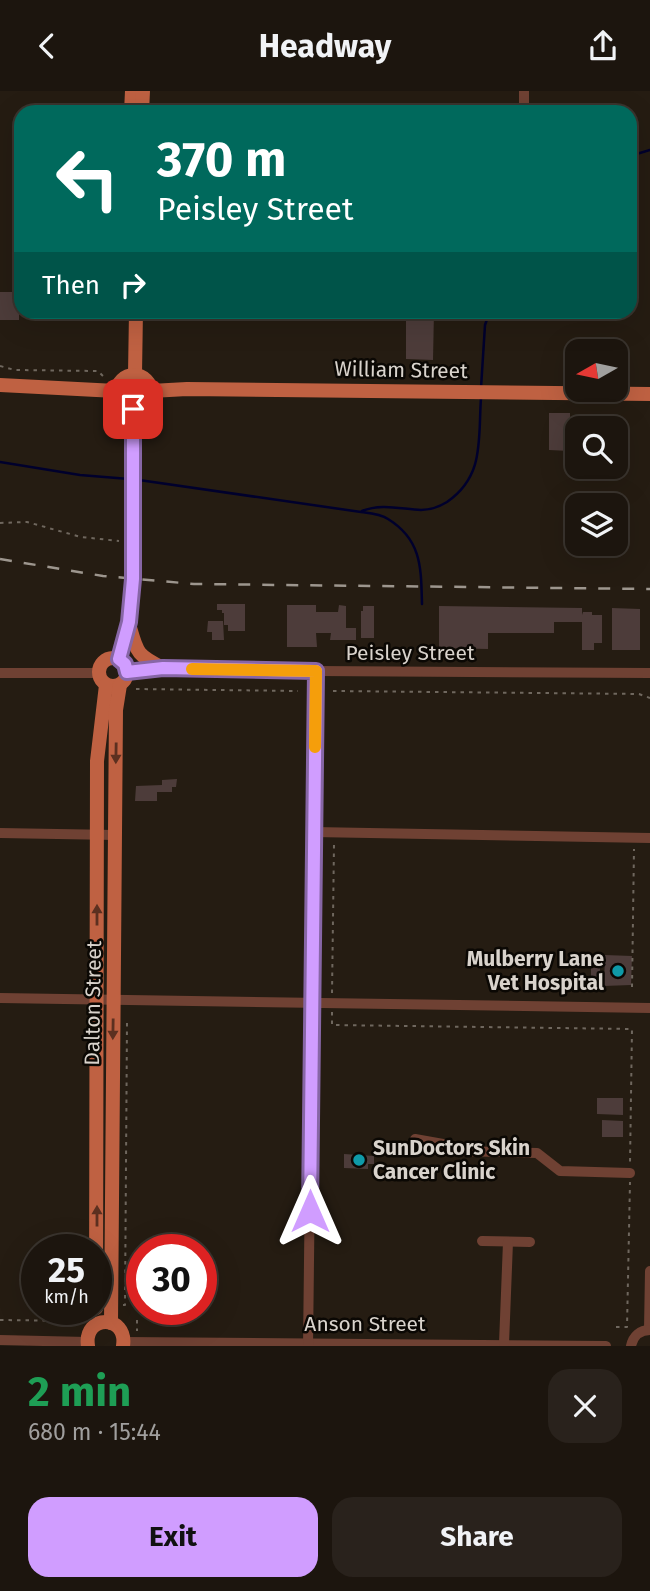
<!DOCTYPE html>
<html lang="en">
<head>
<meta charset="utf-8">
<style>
	body { margin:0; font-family:"Fira Sans",sans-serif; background:#29221c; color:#f1f3f6; height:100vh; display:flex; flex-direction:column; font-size:26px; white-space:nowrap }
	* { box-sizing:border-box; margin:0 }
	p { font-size:23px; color:#a09f9e }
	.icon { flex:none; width:38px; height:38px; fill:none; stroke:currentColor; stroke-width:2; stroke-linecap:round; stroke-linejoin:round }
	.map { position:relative; height:1255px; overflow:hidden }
	.side { display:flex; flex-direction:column; background:#1c150e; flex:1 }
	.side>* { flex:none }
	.banner { position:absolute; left:14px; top:14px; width:623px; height:214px; border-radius:21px; box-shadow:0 7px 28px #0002,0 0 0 2px #3a342e; background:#00695c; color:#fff; overflow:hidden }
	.needle { width:46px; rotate:261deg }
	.tools { position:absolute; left:565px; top:248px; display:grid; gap:14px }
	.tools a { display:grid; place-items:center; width:63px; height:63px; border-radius:14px; background:#1c150e; box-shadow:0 7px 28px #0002,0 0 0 2px #3a342e; font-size:35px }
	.speed { position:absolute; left:21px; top:1143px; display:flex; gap:14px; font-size:35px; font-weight:700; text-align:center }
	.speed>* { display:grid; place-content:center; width:91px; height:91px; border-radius:50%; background:#1c150e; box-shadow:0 7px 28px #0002,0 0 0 2px #3a342e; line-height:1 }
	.speed small { font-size:18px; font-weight:400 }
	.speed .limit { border:10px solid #d22; background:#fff; color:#111 }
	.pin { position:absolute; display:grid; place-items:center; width:60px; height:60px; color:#fff; margin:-30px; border-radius:14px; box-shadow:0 4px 10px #0006 }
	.me { position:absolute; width:77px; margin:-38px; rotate:0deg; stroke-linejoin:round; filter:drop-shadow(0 0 5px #0008) }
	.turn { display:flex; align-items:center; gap:24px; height:147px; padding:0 28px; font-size:32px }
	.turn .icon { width:91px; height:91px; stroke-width:2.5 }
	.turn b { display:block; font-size:49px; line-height:60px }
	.then { display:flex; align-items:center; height:66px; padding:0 28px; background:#0003; gap:14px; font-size:26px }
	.round { display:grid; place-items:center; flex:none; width:74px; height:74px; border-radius:21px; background:#29221c }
	.head { display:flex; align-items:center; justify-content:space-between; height:119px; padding:0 28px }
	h1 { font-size:42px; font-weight:700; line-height:52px; color:#1e9e55 }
	.cta { display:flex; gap:14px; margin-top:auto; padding:14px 28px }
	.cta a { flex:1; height:80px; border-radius:21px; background:#d09dff; color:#111; font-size:28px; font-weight:700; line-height:80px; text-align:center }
	.cta a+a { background:#29221c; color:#f1f3f6 }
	header { display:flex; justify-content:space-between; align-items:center; height:91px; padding:0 28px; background:#1c150e; font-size:32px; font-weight:700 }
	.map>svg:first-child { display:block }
</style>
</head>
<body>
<header><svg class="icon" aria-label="back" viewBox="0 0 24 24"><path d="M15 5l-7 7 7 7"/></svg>Headway<svg class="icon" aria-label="share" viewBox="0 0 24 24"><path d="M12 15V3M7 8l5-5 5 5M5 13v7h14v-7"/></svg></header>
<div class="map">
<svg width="650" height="1255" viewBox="0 0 650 1255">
	<rect width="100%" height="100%" fill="#251c12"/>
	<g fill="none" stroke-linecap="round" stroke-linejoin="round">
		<!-- stream -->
		<g stroke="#00002c" stroke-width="2.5">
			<polyline points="630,65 650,59"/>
			<polyline points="481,297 485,234 490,220"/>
			<polyline points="0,371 80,384 129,388"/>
			<path d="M139,389L361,421C369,422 381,423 388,428C422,449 421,477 422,513"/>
			<path d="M362,420C381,412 401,418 421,419C431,419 439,416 447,411C485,385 478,348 481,307"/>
		</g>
	</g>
	<!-- building -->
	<g fill="#4d3c3a">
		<rect x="0" y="201" width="19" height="28"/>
		<polygon points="406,220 434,220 433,269 406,268"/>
		<polygon points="549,322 570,322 570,360 549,359"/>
		<polygon points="217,513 245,513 245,540 228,540 228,534 224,534 224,522 222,522 222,519 217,519"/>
		<polygon points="287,514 316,514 316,521 338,521 339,514 346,515 346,537 356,537 356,549 330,549 331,542 316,542 317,556 287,556"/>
		<polygon points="363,515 374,515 374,547 361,547 361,520 363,520"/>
		<polygon points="439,515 582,517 582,524 583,521 592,521 592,524 602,524 602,552 594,552 594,559 582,559 582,531 554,531 554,542 488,542 488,558 439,557"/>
		<polygon points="612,517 640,518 640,559 612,559"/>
		<polygon points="208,530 223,530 224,549 212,549 212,541 207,541"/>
		<polygon points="177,688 176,696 172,696 172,701 157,701 157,710 135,710 136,695 162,694 162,689"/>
		<polygon points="605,864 632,865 631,894 604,895"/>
		<rect x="591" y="877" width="9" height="23"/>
		<polygon points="597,1007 623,1007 623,1024 597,1023"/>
		<polygon points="602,1029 623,1030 623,1046 602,1046"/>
		<polygon points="344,1063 374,1065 374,1073 368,1073 368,1078 344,1077"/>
	</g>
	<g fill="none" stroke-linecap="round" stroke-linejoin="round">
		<!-- path -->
		<g stroke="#6f675e" stroke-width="2" stroke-dasharray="3.5 5" stroke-linecap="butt">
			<polyline points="0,275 15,279 98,280 103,285"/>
			<polyline points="0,432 27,431 81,446 119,450"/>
			<polyline points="136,598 298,600"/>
			<polyline points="333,600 639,603 650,607"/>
			<polyline points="632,896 634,758"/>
			<polyline points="332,902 334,753"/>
			<polyline points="332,921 332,934 632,938 630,1072"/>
			<polyline points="123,1214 125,1214 127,931"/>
			<polyline points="0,1229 81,1230"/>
			<polyline points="137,1229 137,1240"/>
			<polyline points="616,1236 627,1236 630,1091"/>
		</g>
		<!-- minor -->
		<g stroke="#6f4133" stroke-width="10">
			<polyline points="524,21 524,0"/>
			<polyline points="127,581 163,577 316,580 650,582"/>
			<polyline points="0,582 99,582"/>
			<polyline points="313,741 650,747"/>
			<polyline points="0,742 115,744"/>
			<polyline points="0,907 650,917"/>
			<polyline points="415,1048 443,1053 457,1060 537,1062 560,1080 630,1082"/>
			<polyline points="482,1150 530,1151"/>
			<polyline points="649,1238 650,1180"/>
			<polyline points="0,1249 87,1251"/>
			<polyline points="124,1251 606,1255"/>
			<polyline points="504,1253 508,1151"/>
			<polyline points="308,1255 316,580"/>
			<path d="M631,1255C633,1245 640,1239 650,1239"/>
		</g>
		<!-- major -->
		<g stroke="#bf6142" stroke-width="14">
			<polyline points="131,21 132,0"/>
			<polyline points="142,21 143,0"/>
			<polyline points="135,283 136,220"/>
			<circle cx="134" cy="301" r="17"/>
			<polyline points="0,294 116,300"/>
			<polyline points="151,300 187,298 650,303"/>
			<path d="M129,533C137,561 136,564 163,577"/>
			<circle cx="113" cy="581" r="14"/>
			<polyline points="119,568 129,532 133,488 133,318"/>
			<polyline points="96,1217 97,670 106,594"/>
			<polyline points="111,1232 116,619 120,594"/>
			<path d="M88,1255C83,1223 128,1223 123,1255"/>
		</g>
		<!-- rail -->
		<polyline stroke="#9d968e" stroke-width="2.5" stroke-dasharray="12 12" stroke-linecap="butt" points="0,468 103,485 194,493 650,498"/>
	</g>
	<!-- one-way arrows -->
	<defs><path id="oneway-solid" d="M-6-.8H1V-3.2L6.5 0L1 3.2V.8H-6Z" transform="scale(1.75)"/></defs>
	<g fill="#5c3020">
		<use href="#oneway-solid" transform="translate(116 662) rotate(91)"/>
		<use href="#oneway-solid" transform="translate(97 824) rotate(-90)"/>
		<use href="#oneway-solid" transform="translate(113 938) rotate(91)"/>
		<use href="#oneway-solid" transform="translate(97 1125) rotate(-90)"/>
	</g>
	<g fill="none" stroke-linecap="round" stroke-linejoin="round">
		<!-- route casing -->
		<g stroke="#8766a6" stroke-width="18">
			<polyline id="route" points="133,318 133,488 129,531 119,568 125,573 127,581 163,577 316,580 310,1120"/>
		</g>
		<!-- route -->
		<use href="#route" stroke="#d09dff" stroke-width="12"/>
		<!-- slow -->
		<polyline stroke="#f59e0b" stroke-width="12" points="192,578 316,580 315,656"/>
	</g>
	<!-- markers -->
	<g fill="#0f9aa8" stroke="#0b0804" stroke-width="2.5">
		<circle cx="618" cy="880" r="7"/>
		<circle cx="359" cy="1069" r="7"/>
	</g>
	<g text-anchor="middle" stroke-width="5" stroke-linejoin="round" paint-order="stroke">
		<!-- street labels -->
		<g font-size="21" fill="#d9d3cc" stroke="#0b0804">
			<text transform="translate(401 279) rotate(1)" y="7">William Street</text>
			<text x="410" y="569">Peisley Street</text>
			<text transform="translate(93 912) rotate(-89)" y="7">Dalton Street</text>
			<text x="365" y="1240">Anson Street</text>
		</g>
		<!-- poi labels -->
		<g font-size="21" font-weight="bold" fill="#d9d3cc" stroke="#0b0804" text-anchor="end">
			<text x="604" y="875">Mulberry Lane<tspan x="604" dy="24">Vet Hospital</tspan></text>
			<text x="373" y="1064" text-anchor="start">SunDoctors Skin<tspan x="373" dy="24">Cancer Clinic</tspan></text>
		</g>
	</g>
</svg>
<div class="tools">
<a><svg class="needle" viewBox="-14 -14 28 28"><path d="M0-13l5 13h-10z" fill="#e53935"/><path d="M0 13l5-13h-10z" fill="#a09f9e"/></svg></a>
<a><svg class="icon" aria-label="search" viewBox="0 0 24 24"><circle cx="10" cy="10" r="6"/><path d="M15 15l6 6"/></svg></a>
<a><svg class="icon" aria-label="layers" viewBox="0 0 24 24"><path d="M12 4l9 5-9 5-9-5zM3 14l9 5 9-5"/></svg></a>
</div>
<div class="speed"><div>25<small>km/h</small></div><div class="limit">30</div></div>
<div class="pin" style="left:133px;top:318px;background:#d93025"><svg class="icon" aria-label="arrive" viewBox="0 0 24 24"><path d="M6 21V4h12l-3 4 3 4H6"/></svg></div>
<svg class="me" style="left:310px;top:1120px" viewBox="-20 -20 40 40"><path d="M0-17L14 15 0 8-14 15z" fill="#d09dff" stroke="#fff" stroke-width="4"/></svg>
<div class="banner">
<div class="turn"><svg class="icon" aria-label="left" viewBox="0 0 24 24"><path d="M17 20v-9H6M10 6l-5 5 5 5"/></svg><div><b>370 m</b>Peisley Street</div></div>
<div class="then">Then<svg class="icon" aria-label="right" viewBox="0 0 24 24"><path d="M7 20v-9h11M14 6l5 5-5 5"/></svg></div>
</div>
</div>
<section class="side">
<div class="head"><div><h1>2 min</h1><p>680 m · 15:44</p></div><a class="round"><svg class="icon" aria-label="close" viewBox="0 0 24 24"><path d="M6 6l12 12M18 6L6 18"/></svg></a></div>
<div class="cta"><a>Exit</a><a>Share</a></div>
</section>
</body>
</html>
